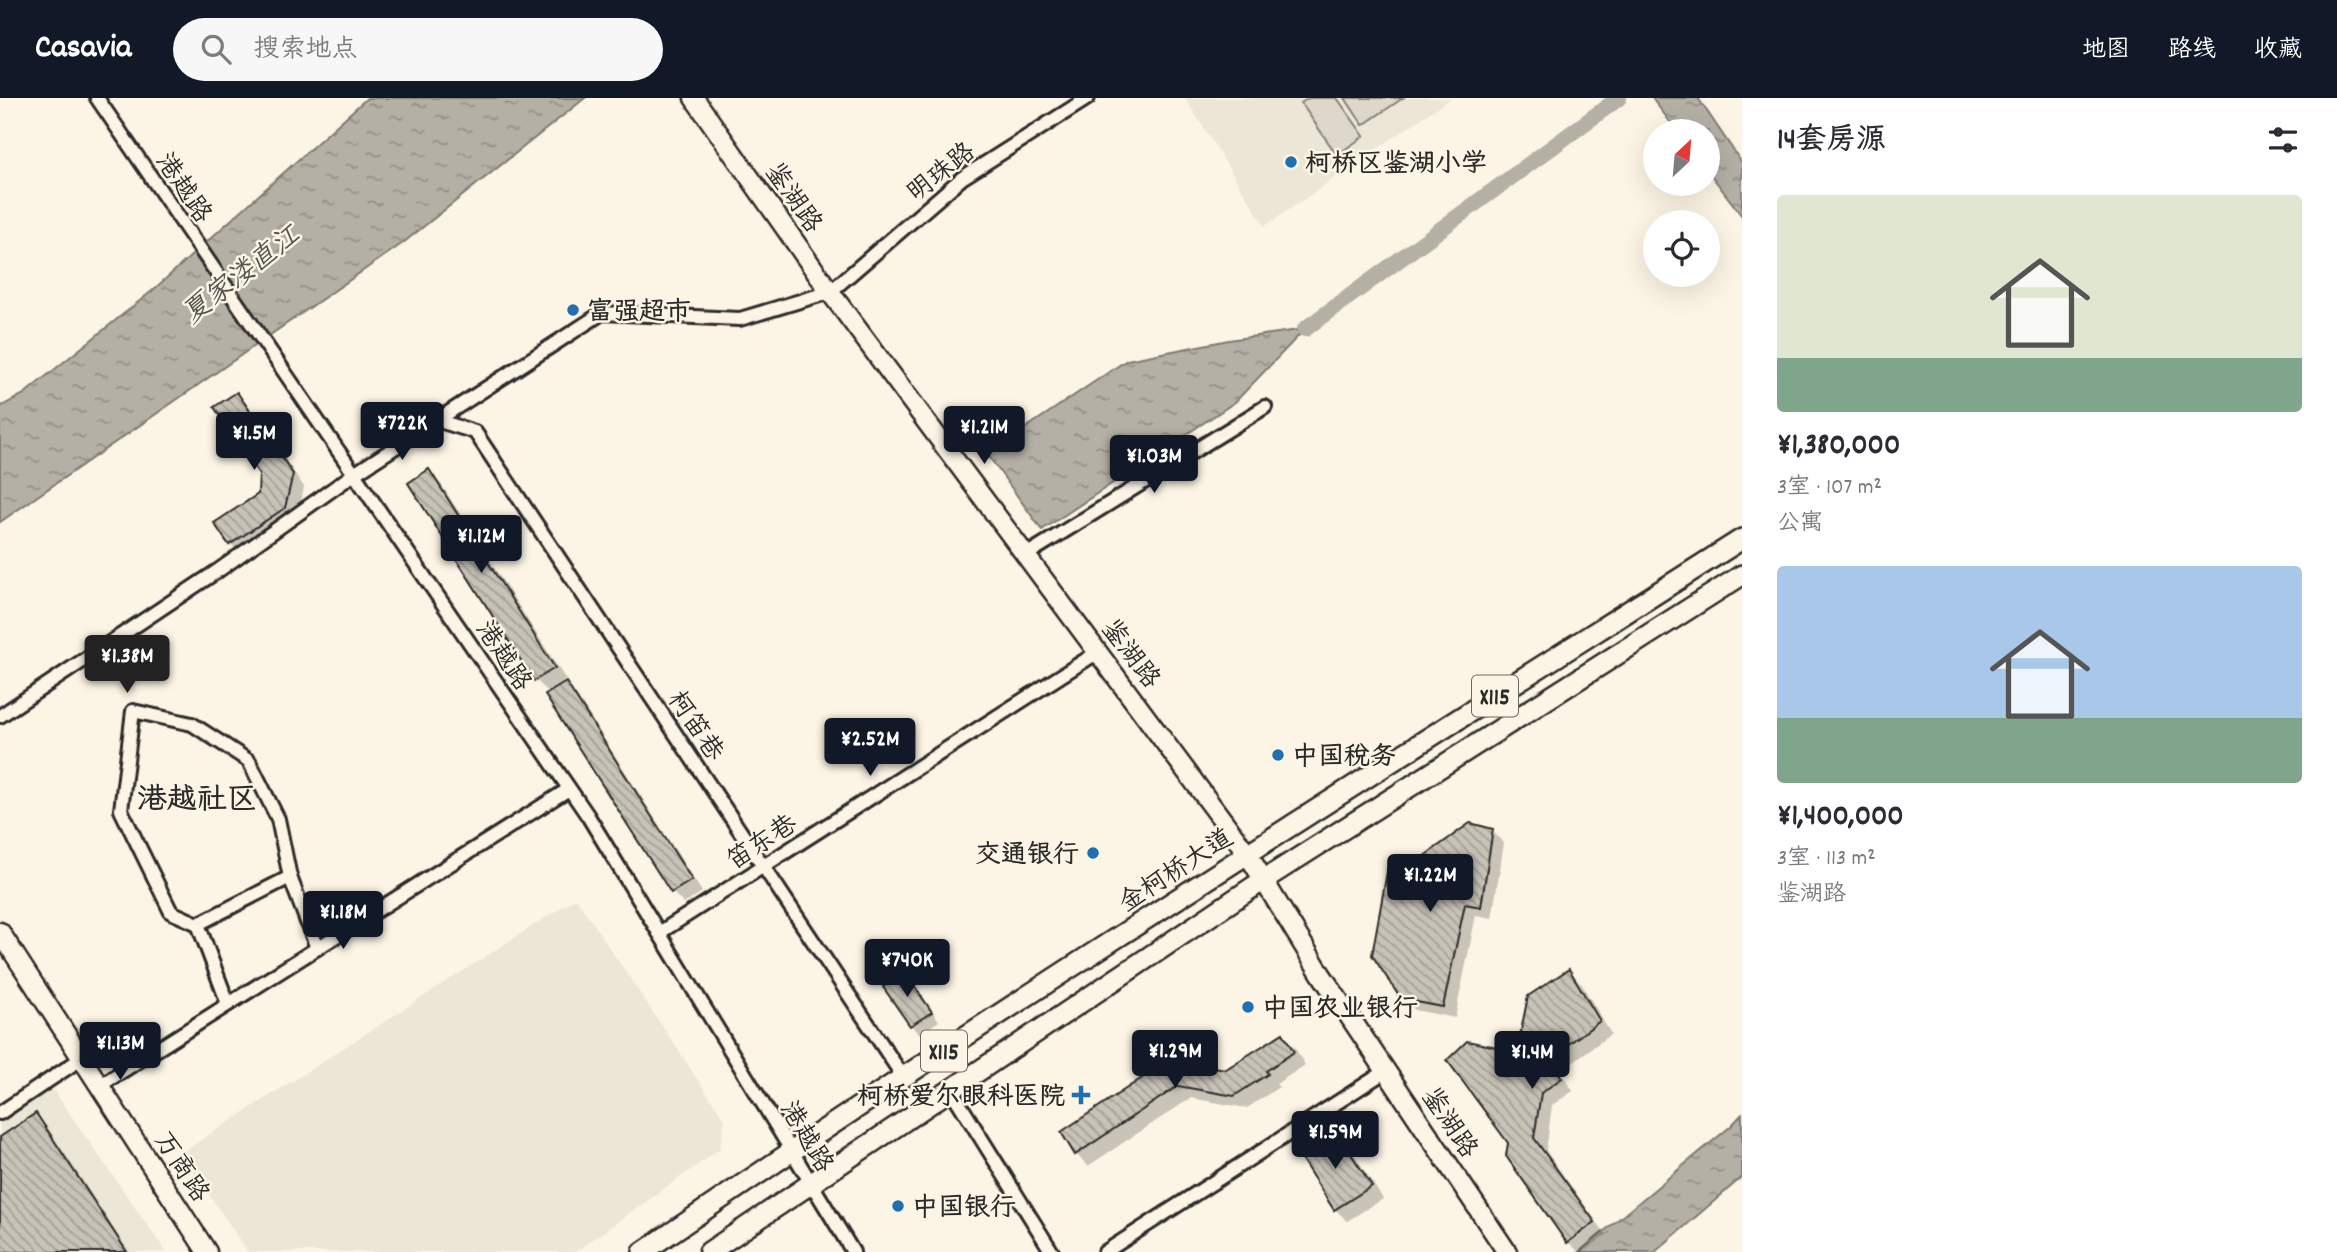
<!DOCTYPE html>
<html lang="zh">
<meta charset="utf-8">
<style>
:root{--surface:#fff;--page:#f7f7f7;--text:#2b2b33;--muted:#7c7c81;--accent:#111827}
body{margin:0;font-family:Dekko,"LXGW WenKai TC",sans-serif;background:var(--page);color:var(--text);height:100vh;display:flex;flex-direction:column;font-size:26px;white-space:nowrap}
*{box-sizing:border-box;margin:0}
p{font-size:23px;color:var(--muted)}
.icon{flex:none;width:38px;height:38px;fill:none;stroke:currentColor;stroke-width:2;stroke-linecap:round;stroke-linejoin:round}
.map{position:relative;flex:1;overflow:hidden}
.sheet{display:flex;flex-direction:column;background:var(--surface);width:595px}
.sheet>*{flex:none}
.needle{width:46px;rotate:26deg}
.tools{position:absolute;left:1643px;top:21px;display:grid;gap:14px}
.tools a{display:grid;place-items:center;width:77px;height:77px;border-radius:50%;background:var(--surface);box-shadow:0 7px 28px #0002;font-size:35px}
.price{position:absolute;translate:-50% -60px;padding:0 16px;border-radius:7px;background:var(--accent);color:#fff;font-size:23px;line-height:46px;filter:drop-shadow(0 2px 4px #0008)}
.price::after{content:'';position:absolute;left:50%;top:42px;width:21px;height:16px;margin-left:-10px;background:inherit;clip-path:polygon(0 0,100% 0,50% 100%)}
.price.active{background:#222;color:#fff}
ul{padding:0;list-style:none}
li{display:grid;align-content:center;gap:14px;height:371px;padding:0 35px}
li span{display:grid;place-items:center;height:217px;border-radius:7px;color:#555}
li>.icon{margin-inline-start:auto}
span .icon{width:126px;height:126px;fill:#fffc;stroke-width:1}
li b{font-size:30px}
h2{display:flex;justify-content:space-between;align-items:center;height:84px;padding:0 35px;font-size:30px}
header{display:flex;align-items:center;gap:42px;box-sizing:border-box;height:98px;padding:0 35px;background:var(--accent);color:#fff}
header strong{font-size:33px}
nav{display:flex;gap:38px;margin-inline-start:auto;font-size:24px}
.search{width:490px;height:63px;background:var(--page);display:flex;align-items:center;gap:18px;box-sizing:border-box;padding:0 24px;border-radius:38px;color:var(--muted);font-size:26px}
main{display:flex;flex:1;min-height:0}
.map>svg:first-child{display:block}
</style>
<header>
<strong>Casavia</strong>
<div class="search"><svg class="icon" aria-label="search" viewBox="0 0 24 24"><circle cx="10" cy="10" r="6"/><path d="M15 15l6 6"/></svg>搜索地点</div>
<nav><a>地图</a><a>路线</a><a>收藏</a></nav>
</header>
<main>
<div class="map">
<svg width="1742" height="1154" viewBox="0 0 1742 1154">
<defs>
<pattern id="water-ripples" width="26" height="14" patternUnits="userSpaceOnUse" patternTransform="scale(1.75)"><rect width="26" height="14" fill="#b4b0a5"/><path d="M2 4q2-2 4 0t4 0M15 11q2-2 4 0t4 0" fill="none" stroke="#938f87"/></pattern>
<pattern id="building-back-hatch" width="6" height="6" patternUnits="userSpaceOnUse" patternTransform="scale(1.75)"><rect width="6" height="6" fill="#c8c3b7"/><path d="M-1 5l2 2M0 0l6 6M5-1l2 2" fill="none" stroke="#a39f95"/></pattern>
</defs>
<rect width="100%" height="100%" fill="#fcf5e5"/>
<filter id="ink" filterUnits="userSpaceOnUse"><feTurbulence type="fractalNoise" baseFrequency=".0143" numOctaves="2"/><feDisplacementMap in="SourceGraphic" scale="14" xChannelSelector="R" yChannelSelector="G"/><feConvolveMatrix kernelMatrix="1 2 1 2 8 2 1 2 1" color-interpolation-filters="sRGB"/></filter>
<g filter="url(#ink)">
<!-- built -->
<g fill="#ece6d7">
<path d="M1185,0h266l-186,128z"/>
<path d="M576,800l149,222 -5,29 -145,103h-327l-67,-99z"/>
<path d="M49,986l117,168h-166v-136z"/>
</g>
<!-- garden -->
<g fill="#ded8ca" stroke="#84827a" stroke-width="2">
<path d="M1309,0h28l27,38 -27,19 -36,-52z"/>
<path d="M1345,0h58l-40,27z"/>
</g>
<!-- water -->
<g fill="url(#water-ripples)" stroke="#7d7b74" stroke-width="2">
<path d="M367,0h218l-182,145 -403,279v-115l24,-13 128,-103z"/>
<path d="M1652,0h46l44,65v53l-34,-45v-40h-31z"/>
<path d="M1305,231l-70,73 -193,128 -55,-76 140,-94 102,-20z"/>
<path d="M1742,1016v63l-87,75h-76l152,-126z"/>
</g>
<!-- shadow -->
<g fill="#0003">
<path d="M237,296l12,12 55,81 -7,34 -54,35 -12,-12 -14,-21 43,-28 1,-22z"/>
<path d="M429,374l12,12 125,196 -3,2 14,14 125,196 -18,12 -12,-12 -122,-198 -14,-14z"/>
<path d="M1492,733l12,12 -12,75 -16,-3 -21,103 -40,-8 -13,-12 7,-129z"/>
<path d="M1569,873l12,12 30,51 -51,37 13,20 -21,14 -6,46 60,84 -23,17h-4l-11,-10 -60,-87 10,-102z"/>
<path d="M905,876l9,9 25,38 -19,13 -9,-9z"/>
<path d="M1283,938l12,12 10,17 -29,19 3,3 -32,21 -56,-10 -103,68 -12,-12 93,-92 57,9z"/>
<path d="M36,1017l12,13 81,124h-129v-113z"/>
<path d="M1336,1035l12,12 35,54 -36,22 -12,-12z"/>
</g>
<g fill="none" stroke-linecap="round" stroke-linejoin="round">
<!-- canal -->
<path stroke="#b4b0a5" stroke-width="16" d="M1305,231l314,-231"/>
</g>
<!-- building -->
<g fill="url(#building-back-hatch)" stroke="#2b2b2b" stroke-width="2">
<path d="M237,294l56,82 -8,34 -56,37 -15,-22 44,-29 1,-20 -45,-67z"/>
<path d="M429,371l126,199 -21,13 -126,-198z"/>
<path d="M566,584l126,198 -21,13 -126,-198z"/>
<path d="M1470,725l23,6 -12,78 -16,-3 -22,103 -42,-8 -29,-44 16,-89 21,1z"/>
<path d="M1569,871l31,52 -51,37 13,20 -21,15 -7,45 61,84 -28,21 -61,-87 2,-13 -61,-83 20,-19 50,10 11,-55z"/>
<path d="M905,874l27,40 -22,14 -27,-39z"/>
<path d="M1283,935l11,19 -28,19 2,3 -34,22 -56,-10 -103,69 -14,-23 108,-72 57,9z"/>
<path d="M36,1015l91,139h-127v-115z"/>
<path d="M1336,1033l36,55 -38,24 -35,-55z"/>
</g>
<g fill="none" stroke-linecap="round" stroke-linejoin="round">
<defs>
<g id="street">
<path d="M97,0l491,718 265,436"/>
<path d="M436,322l39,12 429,646"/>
<path d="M1026,457l239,-148"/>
<path d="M0,618l219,-146 135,-96 248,-161 138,6 90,-27 132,-114 126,-80"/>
<path d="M198,826l92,-47"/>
<path d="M659,835l439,-281"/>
<path d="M228,906l-30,-80 -27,-12 -50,-102 12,-99 59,13 57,37 29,58 12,58 27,71"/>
<path d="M99,988l470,-297"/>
<path d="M951,992l101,162"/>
<path d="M0,1015l82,-55"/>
<path d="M1105,1154l281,-181"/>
</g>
<g id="secondary">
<path d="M694,0l136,194 417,561 74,121 186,278"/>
<path d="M0,834l207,320"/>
</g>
<g id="primary">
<path d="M643,1154c361,-247 731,-479 1099,-713"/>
<path d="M709,1154l556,-373 477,-304"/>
</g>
</defs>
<!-- street casing -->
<use href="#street" stroke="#2b2b2b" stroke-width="18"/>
<!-- secondary casing -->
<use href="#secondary" stroke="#2b2b2b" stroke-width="23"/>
<!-- primary casing -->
<use href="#primary" stroke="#2b2b2b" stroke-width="24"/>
<!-- street -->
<use href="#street" stroke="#fcf5e5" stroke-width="12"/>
<!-- secondary -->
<use href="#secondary" stroke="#fcf5e5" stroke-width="18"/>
<!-- primary -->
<use href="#primary" stroke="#fcf5e5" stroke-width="19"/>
</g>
</g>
<!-- markers -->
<g fill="#1f6fb2" stroke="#fcf5e5" stroke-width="2.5">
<circle cx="1291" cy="64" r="7"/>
<circle cx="573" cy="212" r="7"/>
<circle cx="1278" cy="657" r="7"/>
<circle cx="1093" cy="755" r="7"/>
<circle cx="1248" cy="909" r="7"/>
<path d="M1077.5 986.5h7v7h7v7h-7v7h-7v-7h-7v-7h7z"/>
<circle cx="898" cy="1108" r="7"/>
</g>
<g text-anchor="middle" stroke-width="5" stroke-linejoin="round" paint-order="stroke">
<!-- shield labels -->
<g fill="#fcf5e5" stroke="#6a6863" stroke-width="2">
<rect x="1472" y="577.5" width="46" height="41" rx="5"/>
<rect x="921" y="932.5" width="46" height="41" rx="5"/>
</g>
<g font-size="24" font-weight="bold" fill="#2b2b2b">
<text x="1495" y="606">X115</text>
<text x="944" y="961">X115</text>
</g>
<!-- poi labels -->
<g font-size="26" font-weight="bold" fill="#2b2b2b" stroke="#fcf5e5" text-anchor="start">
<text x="1305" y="73">柯桥区鉴湖小学</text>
<text x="587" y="221">富强超市</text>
<text x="1292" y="666">中国税务</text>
<text x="1079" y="764" text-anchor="end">交通银行</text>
<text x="1262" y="918">中国农业银行</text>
<text x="1065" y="1006" text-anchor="end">柯桥爱尔眼科医院</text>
<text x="912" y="1117">中国银行</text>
</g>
<!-- street labels -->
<g font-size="26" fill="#2b2b2b" stroke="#fcf5e5">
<text transform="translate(940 73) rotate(-38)" y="9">明珠路</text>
<text transform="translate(185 89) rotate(56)" y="9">港越路</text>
<text transform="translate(795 99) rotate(55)" y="9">鉴湖路</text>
<text transform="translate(1132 555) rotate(53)" y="9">鉴湖路</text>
<text transform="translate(505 557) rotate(56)" y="9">港越路</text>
<text transform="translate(697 627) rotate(56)" y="9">柯笛巷</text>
<text transform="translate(761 743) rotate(-33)" y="9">笛东巷</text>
<text transform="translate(1175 771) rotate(-33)" y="9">金柯桥大道</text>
<text transform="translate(1451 1024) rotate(56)" y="9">鉴湖路</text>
<text transform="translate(808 1038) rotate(59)" y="9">港越路</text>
<text transform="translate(183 1068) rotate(57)" y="9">万商路</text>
</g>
<!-- water labels -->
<g font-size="28" font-style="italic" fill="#545350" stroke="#fcf5e5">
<text transform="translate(240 175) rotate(-38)" y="10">夏家溇直江</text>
</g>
<!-- quarter labels -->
<g font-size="30" font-weight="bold" fill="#2b2b2b" stroke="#fcf5e5">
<text x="197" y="710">港越社区</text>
</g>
</g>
</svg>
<div class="tools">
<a><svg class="needle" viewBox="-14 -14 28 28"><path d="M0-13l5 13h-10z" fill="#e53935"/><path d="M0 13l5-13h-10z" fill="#7c7c81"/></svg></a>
<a><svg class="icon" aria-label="locate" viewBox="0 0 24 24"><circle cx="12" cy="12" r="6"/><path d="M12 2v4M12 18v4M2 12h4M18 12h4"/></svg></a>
</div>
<b class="price" style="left:402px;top:364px">¥722K</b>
<b class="price" style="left:984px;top:368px">¥1.21M</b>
<b class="price" style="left:254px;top:374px">¥1.5M</b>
<b class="price" style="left:1154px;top:397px">¥1.03M</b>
<b class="price" style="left:481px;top:477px">¥1.12M</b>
<b class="price active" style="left:127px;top:597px">¥1.38M</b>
<b class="price" style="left:870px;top:680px">¥2.52M</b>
<b class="price" style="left:1430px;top:816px">¥1.22M</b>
<b class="price" style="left:343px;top:853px">¥1.18M</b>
<b class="price" style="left:907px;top:901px">¥740K</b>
<b class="price" style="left:120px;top:984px">¥1.13M</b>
<b class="price" style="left:1175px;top:992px">¥1.29M</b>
<b class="price" style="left:1532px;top:993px">¥1.4M</b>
<b class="price" style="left:1335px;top:1073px">¥1.59M</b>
</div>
<section class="sheet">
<h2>14套房源<svg class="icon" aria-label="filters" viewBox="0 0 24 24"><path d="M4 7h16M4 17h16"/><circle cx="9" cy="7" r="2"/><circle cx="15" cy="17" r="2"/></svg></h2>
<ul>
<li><span style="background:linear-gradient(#dfe7d0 75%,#7fa58c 0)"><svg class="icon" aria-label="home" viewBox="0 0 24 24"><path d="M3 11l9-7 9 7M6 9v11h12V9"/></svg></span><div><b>¥1,380,000</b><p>3室 · 107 m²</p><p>公寓</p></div></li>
<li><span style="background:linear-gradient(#a9c7e8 70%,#7fa58c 0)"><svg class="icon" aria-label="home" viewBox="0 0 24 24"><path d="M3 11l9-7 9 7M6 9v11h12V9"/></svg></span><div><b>¥1,400,000</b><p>3室 · 113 m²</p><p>鉴湖路</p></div></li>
</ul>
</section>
</main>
